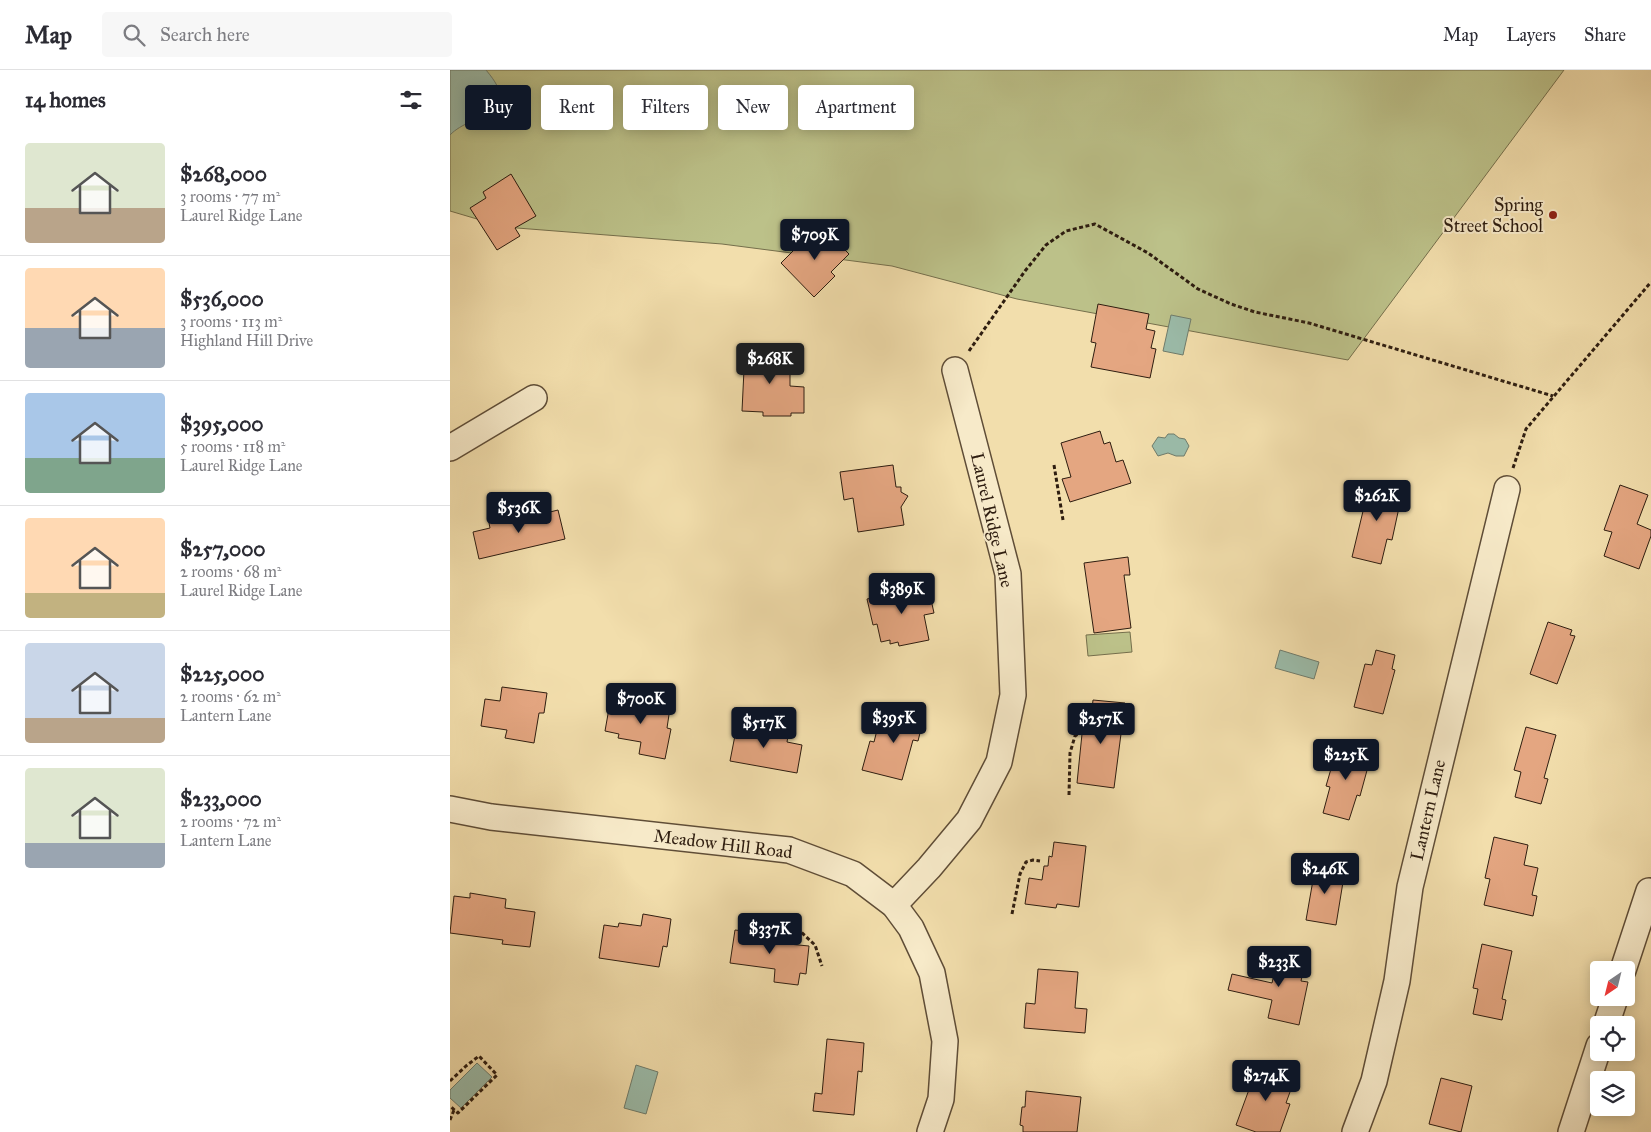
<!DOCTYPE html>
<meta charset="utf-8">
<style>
:root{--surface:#fff;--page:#f7f7f7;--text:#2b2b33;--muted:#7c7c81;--line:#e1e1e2;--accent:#111827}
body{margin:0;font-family:"IM FELL Great Primer",serif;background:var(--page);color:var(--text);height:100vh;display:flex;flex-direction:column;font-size:19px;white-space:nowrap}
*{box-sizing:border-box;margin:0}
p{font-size:16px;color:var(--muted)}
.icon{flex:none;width:28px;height:28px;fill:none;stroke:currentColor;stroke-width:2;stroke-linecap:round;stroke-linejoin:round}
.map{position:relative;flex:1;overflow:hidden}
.details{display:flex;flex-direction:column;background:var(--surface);width:450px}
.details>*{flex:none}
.guide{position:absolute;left:15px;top:15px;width:475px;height:45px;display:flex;gap:10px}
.needle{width:32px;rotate:215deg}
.fabs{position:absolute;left:1140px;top:891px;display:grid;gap:10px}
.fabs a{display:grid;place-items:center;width:45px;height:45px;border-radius:5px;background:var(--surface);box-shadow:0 2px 12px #0003;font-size:25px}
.price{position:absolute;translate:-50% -42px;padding:0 11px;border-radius:5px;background:var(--accent);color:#fff;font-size:16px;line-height:32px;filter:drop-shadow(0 1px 2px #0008)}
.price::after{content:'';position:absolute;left:50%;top:30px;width:15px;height:11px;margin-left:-8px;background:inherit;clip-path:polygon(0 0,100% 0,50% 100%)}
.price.on{background:#222;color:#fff}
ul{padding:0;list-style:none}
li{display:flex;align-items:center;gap:15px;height:125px;padding:0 25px}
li+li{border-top:1px solid var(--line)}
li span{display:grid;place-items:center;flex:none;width:140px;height:100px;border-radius:5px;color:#555}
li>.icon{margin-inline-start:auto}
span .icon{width:60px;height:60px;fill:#fffc;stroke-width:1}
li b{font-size:21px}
h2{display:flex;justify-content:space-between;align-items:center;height:60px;padding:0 25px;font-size:21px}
.tag{padding:0 18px;border-radius:5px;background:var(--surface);box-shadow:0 2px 12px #0003;font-size:18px;line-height:45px}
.tag.on{background:var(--accent);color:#fff}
header{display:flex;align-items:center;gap:30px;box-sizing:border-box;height:70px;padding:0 25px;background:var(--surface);border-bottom:1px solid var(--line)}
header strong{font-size:24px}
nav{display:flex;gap:28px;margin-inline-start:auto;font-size:18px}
.search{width:350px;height:45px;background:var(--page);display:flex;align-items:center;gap:12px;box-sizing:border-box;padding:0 18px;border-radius:5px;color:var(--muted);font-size:19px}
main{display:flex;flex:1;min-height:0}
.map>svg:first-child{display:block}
</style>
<header>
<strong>Map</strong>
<div class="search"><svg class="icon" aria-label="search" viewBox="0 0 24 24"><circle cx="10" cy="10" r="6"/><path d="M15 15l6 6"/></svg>Search here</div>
<nav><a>Map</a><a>Layers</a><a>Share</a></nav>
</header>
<main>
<section class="details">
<h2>14 homes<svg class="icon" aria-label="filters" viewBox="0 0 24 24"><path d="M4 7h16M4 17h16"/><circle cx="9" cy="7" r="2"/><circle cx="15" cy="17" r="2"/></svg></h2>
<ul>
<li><span style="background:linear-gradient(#dfe7d0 65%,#b9a48a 0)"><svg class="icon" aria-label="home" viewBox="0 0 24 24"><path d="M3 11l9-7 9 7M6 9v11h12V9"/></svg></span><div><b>$268,000</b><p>3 rooms · 77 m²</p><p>Laurel Ridge Lane</p></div></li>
<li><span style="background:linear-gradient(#ffd9b3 60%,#9aa5b1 0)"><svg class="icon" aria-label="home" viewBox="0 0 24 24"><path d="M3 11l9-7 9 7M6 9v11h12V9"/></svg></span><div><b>$536,000</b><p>3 rooms · 113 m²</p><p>Highland Hill Drive</p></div></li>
<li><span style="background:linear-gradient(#a9c7e8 65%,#7fa58c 0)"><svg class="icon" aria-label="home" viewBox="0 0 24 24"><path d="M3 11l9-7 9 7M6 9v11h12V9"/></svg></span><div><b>$395,000</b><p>5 rooms · 118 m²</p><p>Laurel Ridge Lane</p></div></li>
<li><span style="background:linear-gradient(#ffd9b3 75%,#c2b280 0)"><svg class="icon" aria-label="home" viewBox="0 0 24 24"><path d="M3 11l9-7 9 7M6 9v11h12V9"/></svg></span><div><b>$257,000</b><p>2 rooms · 68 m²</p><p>Laurel Ridge Lane</p></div></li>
<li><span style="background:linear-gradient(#c9d6e8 75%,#b9a48a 0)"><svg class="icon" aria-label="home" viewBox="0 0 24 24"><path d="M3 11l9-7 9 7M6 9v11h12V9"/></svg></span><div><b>$225,000</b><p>2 rooms · 62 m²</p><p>Lantern Lane</p></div></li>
<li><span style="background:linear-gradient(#dfe7d0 75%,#9aa5b1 0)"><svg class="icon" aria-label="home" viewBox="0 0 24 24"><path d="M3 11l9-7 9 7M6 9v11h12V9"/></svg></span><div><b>$233,000</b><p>2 rooms · 72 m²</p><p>Lantern Lane</p></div></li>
</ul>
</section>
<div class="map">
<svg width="1201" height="1062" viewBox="0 0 1201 1062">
<rect width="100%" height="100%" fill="#f2deac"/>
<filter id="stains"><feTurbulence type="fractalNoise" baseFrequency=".004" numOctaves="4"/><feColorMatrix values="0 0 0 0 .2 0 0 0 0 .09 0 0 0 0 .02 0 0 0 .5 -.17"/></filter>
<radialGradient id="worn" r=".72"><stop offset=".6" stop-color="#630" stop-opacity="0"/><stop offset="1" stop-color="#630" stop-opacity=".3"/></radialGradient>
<!-- green -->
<g fill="#bcc189" stroke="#756f4c">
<path d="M0,0h1114l-216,290 -331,-61 -125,-33 -170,-22 -218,-17 -54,-16z"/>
<path d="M680,562l2,20 -44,4 -2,-21z"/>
</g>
<!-- water -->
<g fill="#9bbcaa" stroke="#6f7c6c">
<path d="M0,0h36c40,47 -14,42 -36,65z"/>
<path d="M721,245l20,4 -8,36 -20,-4z"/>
<path d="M718,364h6l5,4 6,1 4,7 -5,10h-8l-8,-3 -10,3 -6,-10 6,-9 7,1z"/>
<path d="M830,580l39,12 -5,17 -39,-11z"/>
<path d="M27,993l15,14 -31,31 -11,-10v-8z"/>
<path d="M186,995l22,7 -12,42 -22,-6z"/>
</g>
<!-- building -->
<g fill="#e4a681" stroke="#2e1d10">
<path d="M61,104l25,42 -21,12 5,8 -23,14 -27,-42 16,-10 -3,-6z"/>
<path d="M357,161l12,12 9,-10 21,21 -18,18 4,4 -21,21 -33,-34 14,-14 -3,-4z"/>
<path d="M648,234l51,10 -3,15 9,2 -4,17 5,1 -6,29 -59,-11 5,-24 -5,-1z"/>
<path d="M295,279h34v17h11v20l14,1v26h-13v3h-28v-4l-21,-1z"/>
<path d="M650,361l4,13 6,-2 6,20 7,-2 8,23 -61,19 -8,-23 9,-2 -10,-34z"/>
<path d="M443,395l3,22h5v5l7,4 -7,11 3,18 -46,7 -5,-34 -9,2 -4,-28z"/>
<path d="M920,412l33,7 -11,51 -5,-1 -6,25 -29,-7z"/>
<path d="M1170,415l28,10 -11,29 14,6v6l-12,33 -35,-13 8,-24 -8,-2z"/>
<path d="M108,440l7,29 -86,20 -6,-27 17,-4 -1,-5 45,-11v4z"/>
<path d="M678,487l2,18h-6l7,53 -37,5 -10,-70z"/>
<path d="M478,516l6,27 -10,2 5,25 -30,6 -1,-4 -8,2v-4l-9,2 -4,-18 -4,1 -6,-26 13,-3 5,-8 9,5z"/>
<path d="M1098,552l24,8 -2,5 5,1 -18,48 -27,-10z"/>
<path d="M926,580l19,5 -3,14 3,1 -12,44 -29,-7 11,-43 7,1z"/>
<path d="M52,617l45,6 -3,20h-5l-5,30 -29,-5 2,-8 -26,-4 4,-27 15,2z"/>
<path d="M161,627l59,11 -3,20 4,1 -6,30 -26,-5 2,-12 -23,-4 1,-4 -14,-3z"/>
<path d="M643,630l32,3 -11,85 -37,-5 5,-49h3l2,-15h4z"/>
<path d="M447,636l28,7 -7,28 -5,-1 -11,40 -40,-10 8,-29 4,1 5,-20 14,3z"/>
<path d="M288,650l18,3 -1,7 33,6 -1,6 15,3 -5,28 -67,-12z"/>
<path d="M1076,657l30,8 -12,43 4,1 -7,25 -26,-7 6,-25 -7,-2z"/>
<path d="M891,673l31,9 -12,44 -3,-1 -8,25 -26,-7 7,-26 -4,-1 7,-24 3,1z"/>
<path d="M1044,767l34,8 -4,20 14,3 -6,27 5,1 -4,20 -49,-11 6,-26 -5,-1z"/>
<path d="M604,772l32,4 -7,61 -22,-3 -1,4 -31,-4 4,-26 13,2 2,-14h4l1,-10 3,1z"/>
<path d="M866,793l25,4 -2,14 4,1 -7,43 -30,-5z"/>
<path d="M20,823l36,6 -1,9 30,4 -5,35 -28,-3 1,-4 -53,-7 4,-37 16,2z"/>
<path d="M193,844l28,5 -4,28 -4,-1 -4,21 -60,-9 5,-33 14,2 1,-4 22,3z"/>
<path d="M285,860l44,5 -1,8 31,3 -3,28 -6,-1 -2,12 -24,-3 1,-13 -45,-6z"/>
<path d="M1032,874l30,7 -10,48 4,1 -4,20 -29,-6 5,-25 -5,-1z"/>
<path d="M830,879l27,6 -6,26 7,1 -9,43 -31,-7 4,-18 -44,-10 4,-16 40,9z"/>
<path d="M588,899l40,3 -3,36 12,1 -2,24 -61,-5 2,-25 9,1z"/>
<path d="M377,969l37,4 -2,29 -4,-1 -4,44 -41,-4 2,-18 7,1z"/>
<path d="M808,995l37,13 -9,25 4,1 -10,28h-24l-20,-7z"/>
<path d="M991,1008l31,8 -11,46 -32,-8z"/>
<path d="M576,1021l55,6 -4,35h-54v-6l-3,-1 2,-18h3z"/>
</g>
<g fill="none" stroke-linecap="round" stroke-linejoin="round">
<defs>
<g id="street">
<path d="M0,378l84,-50"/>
<path d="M0,739l41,8 298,33 64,24 41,31 17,23 21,45 13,68 -4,58 -11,33"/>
<path d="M444,835l35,-37 40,-48 30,-58 14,-67 -5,-121 -53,-204"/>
<path d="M1173,900l26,-79"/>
<path d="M1156,955l9,-27"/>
<path d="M905,1062l19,-51 23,-100 13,-94 97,-398"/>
<path d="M1121,1062l28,-86"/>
</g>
</defs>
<!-- street casing -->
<use href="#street" stroke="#5f4d37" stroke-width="28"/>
<!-- path -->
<g stroke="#2e1d10" stroke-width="3" stroke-dasharray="4 2.5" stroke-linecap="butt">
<path d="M519,281l56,-80 21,-26 20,-14 29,-7 53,29 50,36 33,15 24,8 54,11 244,73"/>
<path d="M604,395l9,55"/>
<path d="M1063,398l13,-39 125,-147"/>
<path d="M619,725l1,-42 5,-17 3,-2"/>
<path d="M562,844l8,-40 6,-12 7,-2 7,1"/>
<path d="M316,850l19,11 16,1 14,13 7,21"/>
<path d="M0,1011l16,-15 13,-10 18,19 -39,38 -8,-7"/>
<path d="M0,1050l4,-10"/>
</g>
<!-- street -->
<use href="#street" stroke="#f7eac9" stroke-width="25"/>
</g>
<!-- markers -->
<circle fill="#8f2418" stroke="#f7eac9" stroke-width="2" cx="1103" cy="145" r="5"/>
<g text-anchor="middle" stroke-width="4" stroke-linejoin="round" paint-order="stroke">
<!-- poi labels -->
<g font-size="18" fill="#2e1d10" stroke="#f7eac9" text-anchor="end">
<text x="1093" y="141">Spring<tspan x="1093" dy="21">Street School</tspan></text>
</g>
<!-- street labels -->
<g font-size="18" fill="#2e1d10" stroke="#f7eac9">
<text transform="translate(542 450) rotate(77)" y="6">Laurel Ridge Lane</text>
<text transform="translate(978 740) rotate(-77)" y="6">Lantern Lane</text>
<text transform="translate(273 774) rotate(7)" y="6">Meadow Hill Road</text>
</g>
</g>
<rect width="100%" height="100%" filter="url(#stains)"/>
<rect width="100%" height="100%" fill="url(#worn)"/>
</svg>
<div class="fabs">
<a><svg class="needle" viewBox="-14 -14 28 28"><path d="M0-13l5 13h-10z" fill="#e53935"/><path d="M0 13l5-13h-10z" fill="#7c7c81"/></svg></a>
<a><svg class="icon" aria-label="locate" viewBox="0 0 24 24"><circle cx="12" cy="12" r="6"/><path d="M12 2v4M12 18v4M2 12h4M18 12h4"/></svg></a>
<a><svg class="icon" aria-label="layers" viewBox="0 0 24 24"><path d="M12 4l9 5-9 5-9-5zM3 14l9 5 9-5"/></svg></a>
</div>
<b class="price" style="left:365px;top:191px">$709K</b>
<b class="price on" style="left:320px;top:315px">$268K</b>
<b class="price" style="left:927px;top:452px">$262K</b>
<b class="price" style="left:69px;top:464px">$536K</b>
<b class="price" style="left:452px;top:545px">$389K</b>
<b class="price" style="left:191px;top:655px">$700K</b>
<b class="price" style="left:444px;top:674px">$395K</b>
<b class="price" style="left:651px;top:675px">$257K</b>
<b class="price" style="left:314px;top:679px">$517K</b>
<b class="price" style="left:896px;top:711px">$225K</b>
<b class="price" style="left:875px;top:825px">$246K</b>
<b class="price" style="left:320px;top:885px">$337K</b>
<b class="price" style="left:829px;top:918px">$233K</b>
<b class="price" style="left:816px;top:1032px">$274K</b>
<div class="guide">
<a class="tag on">Buy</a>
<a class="tag">Rent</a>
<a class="tag">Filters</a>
<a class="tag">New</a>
<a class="tag">Apartment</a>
</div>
</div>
</main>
